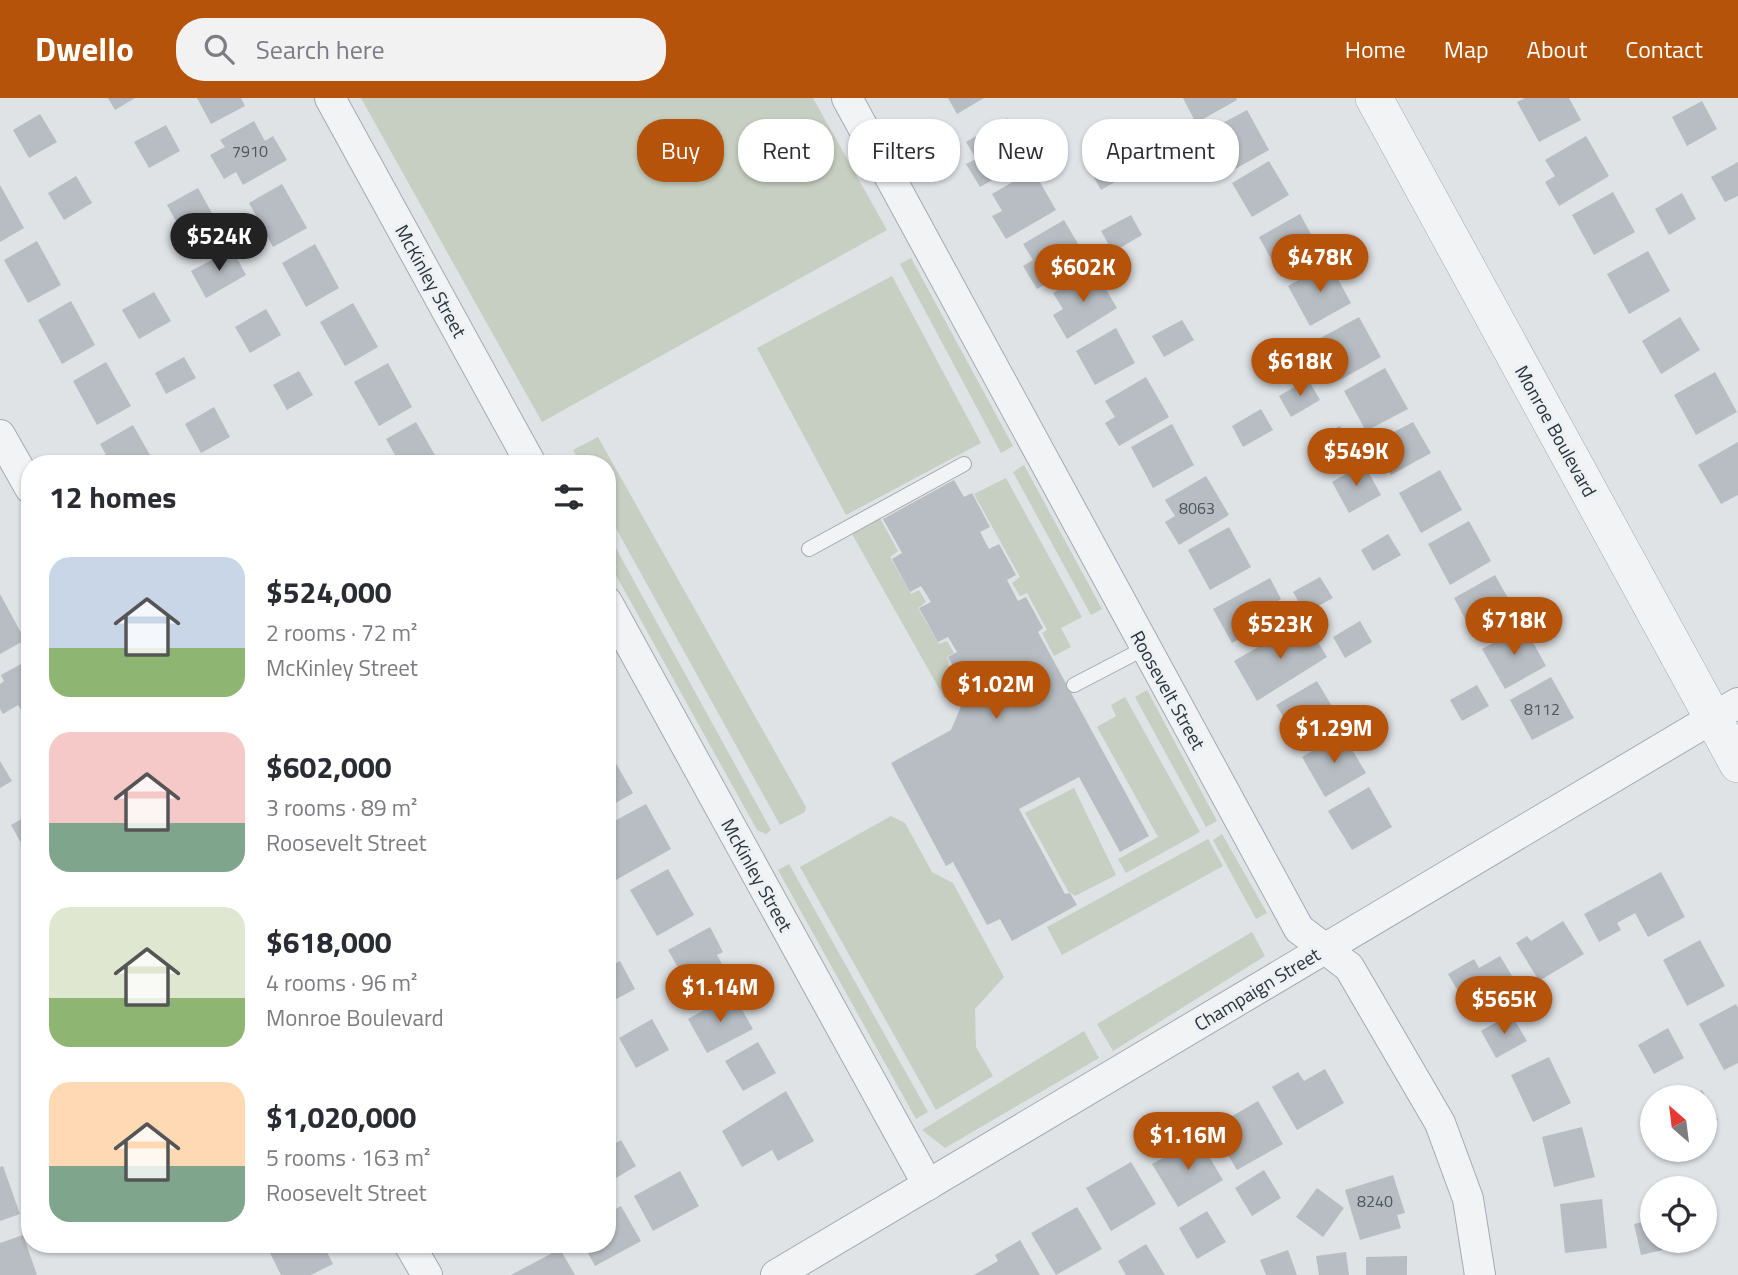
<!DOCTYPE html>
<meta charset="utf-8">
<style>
:root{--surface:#fff;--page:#f2f2f3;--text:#2b2b33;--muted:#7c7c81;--accent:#b45309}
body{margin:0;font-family:"Titillium Web",sans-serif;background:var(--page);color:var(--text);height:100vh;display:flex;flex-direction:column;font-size:26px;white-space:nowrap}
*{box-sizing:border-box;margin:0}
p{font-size:23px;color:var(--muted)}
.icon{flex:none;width:38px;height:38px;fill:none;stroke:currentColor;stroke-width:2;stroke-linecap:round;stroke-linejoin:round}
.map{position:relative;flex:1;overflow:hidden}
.panel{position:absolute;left:21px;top:357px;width:595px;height:798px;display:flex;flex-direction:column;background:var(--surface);border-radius:28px;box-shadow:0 2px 5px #0004}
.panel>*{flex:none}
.top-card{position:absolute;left:637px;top:21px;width:665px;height:63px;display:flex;gap:14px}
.needle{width:46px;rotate:332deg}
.tools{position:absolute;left:1640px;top:987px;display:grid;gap:14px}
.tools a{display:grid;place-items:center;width:77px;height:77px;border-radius:50%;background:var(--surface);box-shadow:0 2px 5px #0004;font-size:35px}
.price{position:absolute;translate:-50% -60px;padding:0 16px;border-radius:24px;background:var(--accent);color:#fff;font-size:23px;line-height:46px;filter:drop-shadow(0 2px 4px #0008)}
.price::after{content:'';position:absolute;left:50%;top:42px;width:21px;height:16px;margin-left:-10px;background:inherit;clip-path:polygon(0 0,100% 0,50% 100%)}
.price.on{background:#222;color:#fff}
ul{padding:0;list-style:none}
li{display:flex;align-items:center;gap:21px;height:175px;padding:0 28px}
li span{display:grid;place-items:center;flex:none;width:196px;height:140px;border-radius:21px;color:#555}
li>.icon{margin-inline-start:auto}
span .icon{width:84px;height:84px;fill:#fffc;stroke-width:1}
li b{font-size:30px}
h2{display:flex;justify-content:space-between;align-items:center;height:84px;padding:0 28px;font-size:30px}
.pill{padding:0 24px;border-radius:28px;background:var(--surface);box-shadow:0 2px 5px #0004;font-size:24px;line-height:63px}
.pill.on{background:var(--accent);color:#fff}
header{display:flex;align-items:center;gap:42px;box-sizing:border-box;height:98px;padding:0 35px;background:var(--accent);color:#fff}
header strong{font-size:33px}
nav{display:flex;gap:38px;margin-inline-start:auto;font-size:24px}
.search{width:490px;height:63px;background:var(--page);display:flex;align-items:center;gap:18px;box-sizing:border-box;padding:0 24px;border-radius:28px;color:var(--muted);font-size:26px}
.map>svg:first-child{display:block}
</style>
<header>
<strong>Dwello</strong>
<div class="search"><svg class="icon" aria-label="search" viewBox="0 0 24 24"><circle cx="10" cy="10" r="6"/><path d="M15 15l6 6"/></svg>Search here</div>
<nav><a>Home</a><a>Map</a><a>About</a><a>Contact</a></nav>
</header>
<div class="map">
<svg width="1738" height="1177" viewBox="0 0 1738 1177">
<rect width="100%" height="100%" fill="#dfe3e6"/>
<!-- green -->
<g fill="#c6cfc1">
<path d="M361,0h452l74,132 -345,192z"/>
<path d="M911,160l102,188 -12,7 -101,-189z"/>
<path d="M892,178l89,167 -135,72 -89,-167z"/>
<path d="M598,339l208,370 -1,5 -25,13 -173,-313v-48h-26l-8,-14z"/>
<path d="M1024,367l78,144 -11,6 -78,-143z"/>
<path d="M1006,380l76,139 -21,11 10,19 -17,9 -12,-23 5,-3 -20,-37 -7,3 -8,-13 8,-6 -46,-83z"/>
<path d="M880,420l18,33 -8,6 21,37 8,-4 7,12 -8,6 21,36 8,-3 7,12 -7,4 2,4 -1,3 18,30 -9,5 -11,-4 -1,4 -93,-165z"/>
<path d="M607,434l164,298 -5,4 -9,-4 -150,-271z"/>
<path d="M1147,592l70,131 -11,6 -71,-130z"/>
<path d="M1125,599l75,135 -74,41 -8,-14 40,-22 -61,-110 19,-11 -5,-11z"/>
<path d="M1074,690l42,87 -41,21 -7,-5 -43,-78z"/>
<path d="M891,718l14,7 27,49 21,11 51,94 -29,32 1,38 17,29 -57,34 -136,-243z"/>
<path d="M1222,736l45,79 -11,6 -43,-79z"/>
<path d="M1208,741l15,27 -161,89 -15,-28z"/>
<path d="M789,766l139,248 -12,7 -138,-249z"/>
<path d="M1252,834l13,24 -152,95 -16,-27z"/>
<path d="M1084,933l15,27 -154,90 -23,-18z"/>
</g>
<!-- building -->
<g fill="#b7bdc2">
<path d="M108,0h27l-20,12z"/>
<path d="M197,0h44l4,8 -34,18z"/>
<path d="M948,0h36l-27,16z"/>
<path d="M1183,0h53l1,2 -41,23z"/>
<path d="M1525,0h44l12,22 -42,22 -22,-40z"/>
<path d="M1702,3l15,28 -30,17 -15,-29z"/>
<path d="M1247,12l22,40 -41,23 -22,-41z"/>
<path d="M40,16l17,28 -28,16 -16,-28z"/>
<path d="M1007,20l24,40 -51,29 -14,-23 10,-5 -10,-17z"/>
<path d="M254,23l11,20 8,-5 14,24 -44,25 -7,-13 -12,7 -14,-24 15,-8 -5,-7z"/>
<path d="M166,27l14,26 -31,17 -15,-26z"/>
<path d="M1586,38l23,40 -50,30 -14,-24 10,-6 -10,-16z"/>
<path d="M1119,54l11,21 -29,17 -12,-21z"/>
<path d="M1269,63l20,34 -37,22 -20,-34z"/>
<path d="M1738,64v34l-13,6 -14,-25z"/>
<path d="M1033,72l23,40 -50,29 -14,-23 10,-5 -10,-17z"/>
<path d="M76,78l16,27 -28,17 -16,-27z"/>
<path d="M282,86l25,44 -34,19 -24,-44z"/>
<path d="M0,87l24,43 -24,14z"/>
<path d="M198,90l15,27 -31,17 -15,-27z"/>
<path d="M1613,94l22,40 -41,23 -22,-40z"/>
<path d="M1682,95l14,26 -27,16 -14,-26z"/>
<path d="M1300,116l22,40 -41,23 -22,-40z"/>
<path d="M1131,117l11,20 -29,17 -12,-21z"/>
<path d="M1064,122l23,39 -50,30 -14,-23 10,-6 -10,-16z"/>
<path d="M37,143l24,44 -33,18 -24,-43z"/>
<path d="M315,146l24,44 -33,19 -24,-44z"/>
<path d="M232,151l14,26 -40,23 -15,-27z"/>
<path d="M1648,153l22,40 -41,23 -22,-40z"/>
<path d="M1329,165l22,40 -41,23 -22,-40z"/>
<path d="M1094,171l23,39 -50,31 -14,-24 10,-6 -10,-16z"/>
<path d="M154,194l17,29 -32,18 -17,-29z"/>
<path d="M71,203l24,44 -33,19 -24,-44z"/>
<path d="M353,205l25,44 -33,19 -25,-44z"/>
<path d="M266,211l15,26 -31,18 -15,-26z"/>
<path d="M1359,219l22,40 -41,23 -23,-40z"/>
<path d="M1680,219l20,33 -39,24 -19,-33z"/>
<path d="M1182,222l12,20 -30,17 -12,-21z"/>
<path d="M1116,230l19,35 -40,22 -19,-34z"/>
<path d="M184,259l12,21 -30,16 -11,-21z"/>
<path d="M106,264l25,44 -34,19 -24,-44z"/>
<path d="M388,265l24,44 -33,19 -25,-44z"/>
<path d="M1385,270l23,41 -42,22 -22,-40z"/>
<path d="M299,273l14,24 -26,15 -14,-25z"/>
<path d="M1715,274l22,40 -41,23 -22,-40z"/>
<path d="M1146,279l23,40 -50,29 -14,-23 10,-6 -10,-16z"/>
<path d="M1308,281l12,21 -29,17 -12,-21z"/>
<path d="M214,309l16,30 -29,16 -16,-29z"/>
<path d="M1261,311l12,21 -30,17 -11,-21z"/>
<path d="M416,324l24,42h-40l-14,-25z"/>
<path d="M1413,324l18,31 -40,22 -18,-32z"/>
<path d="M1172,326l22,41 -41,23 -22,-41z"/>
<path d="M133,327l22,39h-44l-11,-20z"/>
<path d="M1340,328l12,20 -30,17 -12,-21z"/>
<path d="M1738,344v53l-17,9 -23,-39z"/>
<path d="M1364,366l17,31 -32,18 -17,-31z"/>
<path d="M1440,372l22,40 -41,23 -22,-40z"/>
<path d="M1206,378l23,39 -50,30 -14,-23 10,-6 -10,-16z"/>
<path d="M954,382l10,17 8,-4 18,34 -10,5 9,17 10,-5 17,31 -9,5 11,21 8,-4 17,31 -5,4 111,204 -29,16 -41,-75 -60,32 46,85 5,-1 7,12 -65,36 -12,-22 -13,6 -34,-63 -7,4 -55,-103 60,-33 16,-38 -19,-35 9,-5 -9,-15 -10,5 -19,-34 12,-6 -10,-16 -11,6 -18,-33 10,-6 -19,-34z"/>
<path d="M1469,423l22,40 -41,24 -22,-41z"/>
<path d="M1229,429l22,40 -41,23 -22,-40z"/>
<path d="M1388,436l13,21 -28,16 -12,-21z"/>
<path d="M1495,477l23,41 -42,23 -22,-41z"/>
<path d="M1320,479l13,21 -28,15 -12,-21z"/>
<path d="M1270,480l11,21 -16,10 7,12 -40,22 -19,-34z"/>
<path d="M0,496l25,46 -25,14z"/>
<path d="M1360,523l12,21 -27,16 -12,-21z"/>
<path d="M1306,524l21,35 -70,44 -23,-40 51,-30 2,3z"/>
<path d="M1524,528l22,40 -41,23 -23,-40z"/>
<path d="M30,561v57l-4,2 -8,-13 -15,9 -3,-5v-25l4,-3 -3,-6z"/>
<path d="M1551,579l23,41 -42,22 -22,-40z"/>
<path d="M1317,583l23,39 -40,24 -24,-39z"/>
<path d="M1477,587l12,21 -27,15 -12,-21z"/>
<path d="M1342,635l24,40 -41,24 -23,-40z"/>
<path d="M607,650l26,45 -26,15z"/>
<path d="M0,663l12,20 -12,7z"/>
<path d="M1369,689l23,40 -40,23 -24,-39z"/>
<path d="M646,706l25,45 -64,36v-60z"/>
<path d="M30,716v33l-5,3 -14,-25z"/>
<path d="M668,771l26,46 -37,21 -27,-46z"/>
<path d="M1661,774l24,45 -37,20 -13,-24 -18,10 4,7 -22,12 -15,-28z"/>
<path d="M1563,823l21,33 -45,27 -23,-38 11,-7 4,5z"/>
<path d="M710,829l13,25 -6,3 11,20 -35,19 -25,-44z"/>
<path d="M1700,842l25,46 -38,20 -24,-46z"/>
<path d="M1500,858l20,33 -47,28 -25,-43 26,-15 5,9z"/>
<path d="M620,863l15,28 -28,15v-36z"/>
<path d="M733,896l20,35 -46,24 -19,-34z"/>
<path d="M1736,906l2,4v55l-14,7 -25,-46z"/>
<path d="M1511,916l16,27 -31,17 -15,-27z"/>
<path d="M652,921l17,31 -33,18 -17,-30z"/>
<path d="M1668,930l16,30 -30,16 -16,-29z"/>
<path d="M758,944l18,31 -33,18 -18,-30z"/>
<path d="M1549,959l22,46 -38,19 -22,-47z"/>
<path d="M1325,971l19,34 -47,27 -25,-43 26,-15 6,9z"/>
<path d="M1702,992l16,30 -14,7v-30h-15z"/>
<path d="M786,993l28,50 -36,20 -6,-11 -30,17 -20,-36z"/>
<path d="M1258,1003l25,43 -46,26 -25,-42z"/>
<path d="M1582,1029l13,50 -41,10 -12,-50z"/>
<path d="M1198,1040l25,42 -45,27 -26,-43z"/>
<path d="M621,1042l15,26 -25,15 -4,-6v-27z"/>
<path d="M1131,1064l25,42 -45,27 -25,-43z"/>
<path d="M3,1068l17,48 -20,7v-54z"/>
<path d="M1264,1072l17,28 -29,18 -17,-28z"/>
<path d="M680,1073l19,35 -46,25 -19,-35z"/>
<path d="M1393,1077l12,38 -8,2 4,13 -41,12 -15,-50z"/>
<path d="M1317,1090l27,20 -21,29 -27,-20z"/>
<path d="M1602,1101l5,49 -42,5 -5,-49z"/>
<path d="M621,1108l20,35 -46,25 -12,-22h24v-30z"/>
<path d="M1077,1109l25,42 -46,26 -25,-42z"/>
<path d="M1207,1113l19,31 -29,17 -18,-31z"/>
<path d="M1652,1122v21h22l2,6 -35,8 -7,-31z"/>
<path d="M23,1137l14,40h-37v-32z"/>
<path d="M1020,1142l20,35h-66l24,-14 -3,-6z"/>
<path d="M282,1146h41l10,20 -22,11h-30l-12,-24z"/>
<path d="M1146,1146l19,31h-39l-8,-14z"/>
<path d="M560,1151l15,26h-64z"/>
<path d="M1288,1152l9,25h-31l-6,-15z"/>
<path d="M1346,1154l3,23h-30l-3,-19z"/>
<path d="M1407,1158v19h-41v-18z"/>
</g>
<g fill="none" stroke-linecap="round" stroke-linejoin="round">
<defs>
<g id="service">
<path d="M809,451l155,-85"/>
<path d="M1074,587l71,-37"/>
</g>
<g id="minor">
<path d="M330,0l201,366"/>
<path d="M847,0l452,831 50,38 91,156 28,76 12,76"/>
<path d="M0,337l30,53"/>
<path d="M607,504l321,583"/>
<path d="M409,1146l18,31"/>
<path d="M776,1177l962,-572"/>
</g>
<path id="tertiary" d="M1374,0l364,666"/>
</defs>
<!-- service casing -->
<use href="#service" stroke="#a5aaaf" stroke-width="16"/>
<!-- minor casing -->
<use href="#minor" stroke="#a5aaaf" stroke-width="32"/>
<!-- tertiary casing -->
<use href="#tertiary" stroke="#a5aaaf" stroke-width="38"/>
<!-- service -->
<use href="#service" stroke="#f1f3f5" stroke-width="14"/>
<!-- minor -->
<use href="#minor" stroke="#f1f3f5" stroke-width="30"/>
<!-- tertiary -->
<use href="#tertiary" stroke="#f1f3f5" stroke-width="37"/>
</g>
<g text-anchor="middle" stroke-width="6" stroke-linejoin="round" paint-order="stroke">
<!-- number labels -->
<g font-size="16" fill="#4d555d">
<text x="250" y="59">7910</text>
<text x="1197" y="416">8063</text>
<text x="1542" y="617">8112</text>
<text x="1375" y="1109">8240</text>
</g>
<!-- street labels -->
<g font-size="19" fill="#2a323b" stroke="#eef1f4">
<text transform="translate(431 183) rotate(61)" y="7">McKinley Street</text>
<text transform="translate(1556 333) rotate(61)" y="7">Monroe Boulevard</text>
<text transform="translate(1168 592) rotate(61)" y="7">Roosevelt Street</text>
<text transform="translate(757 777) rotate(61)" y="7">McKinley Street</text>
<text transform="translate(1257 891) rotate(-31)" y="7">Champaign Street</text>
</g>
</g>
</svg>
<div class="tools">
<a><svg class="needle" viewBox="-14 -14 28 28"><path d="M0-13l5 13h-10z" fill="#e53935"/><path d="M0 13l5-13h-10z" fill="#7c7c81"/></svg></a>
<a><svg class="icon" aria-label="locate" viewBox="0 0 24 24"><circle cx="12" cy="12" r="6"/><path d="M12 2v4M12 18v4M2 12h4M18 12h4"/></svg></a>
</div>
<b class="price on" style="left:219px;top:175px">$524K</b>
<b class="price" style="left:1320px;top:196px">$478K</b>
<b class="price" style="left:1083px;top:206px">$602K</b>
<b class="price" style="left:1300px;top:300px">$618K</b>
<b class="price" style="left:1356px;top:390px">$549K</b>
<b class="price" style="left:1514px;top:559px">$718K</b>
<b class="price" style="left:1280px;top:563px">$523K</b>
<b class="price" style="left:996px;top:623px">$1.02M</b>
<b class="price" style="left:1334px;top:667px">$1.29M</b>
<b class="price" style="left:720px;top:926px">$1.14M</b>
<b class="price" style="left:1504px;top:938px">$565K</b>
<b class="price" style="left:1188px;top:1074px">$1.16M</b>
<div class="top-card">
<a class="pill on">Buy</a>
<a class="pill">Rent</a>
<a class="pill">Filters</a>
<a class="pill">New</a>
<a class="pill">Apartment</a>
</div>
<section class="panel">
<h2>12 homes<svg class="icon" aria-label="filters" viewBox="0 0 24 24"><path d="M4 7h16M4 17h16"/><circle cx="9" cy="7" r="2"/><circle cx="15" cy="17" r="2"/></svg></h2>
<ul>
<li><span style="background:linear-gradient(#c9d6e8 65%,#8fb573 0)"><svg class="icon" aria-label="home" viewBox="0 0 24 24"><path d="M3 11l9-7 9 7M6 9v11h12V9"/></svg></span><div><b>$524,000</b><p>2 rooms · 72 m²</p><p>McKinley Street</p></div></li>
<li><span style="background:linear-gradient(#f6c9c9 65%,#7fa58c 0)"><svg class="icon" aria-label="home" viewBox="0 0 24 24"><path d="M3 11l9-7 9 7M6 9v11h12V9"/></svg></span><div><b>$602,000</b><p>3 rooms · 89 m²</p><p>Roosevelt Street</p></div></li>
<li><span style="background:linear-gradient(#dfe7d0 65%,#8fb573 0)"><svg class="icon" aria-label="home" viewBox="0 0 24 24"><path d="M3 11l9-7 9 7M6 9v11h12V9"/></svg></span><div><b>$618,000</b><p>4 rooms · 96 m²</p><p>Monroe Boulevard</p></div></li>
<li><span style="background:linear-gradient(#ffd9b3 60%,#7fa58c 0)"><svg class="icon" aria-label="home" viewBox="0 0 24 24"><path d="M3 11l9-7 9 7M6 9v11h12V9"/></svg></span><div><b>$1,020,000</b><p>5 rooms · 163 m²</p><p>Roosevelt Street</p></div></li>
</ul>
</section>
</div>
